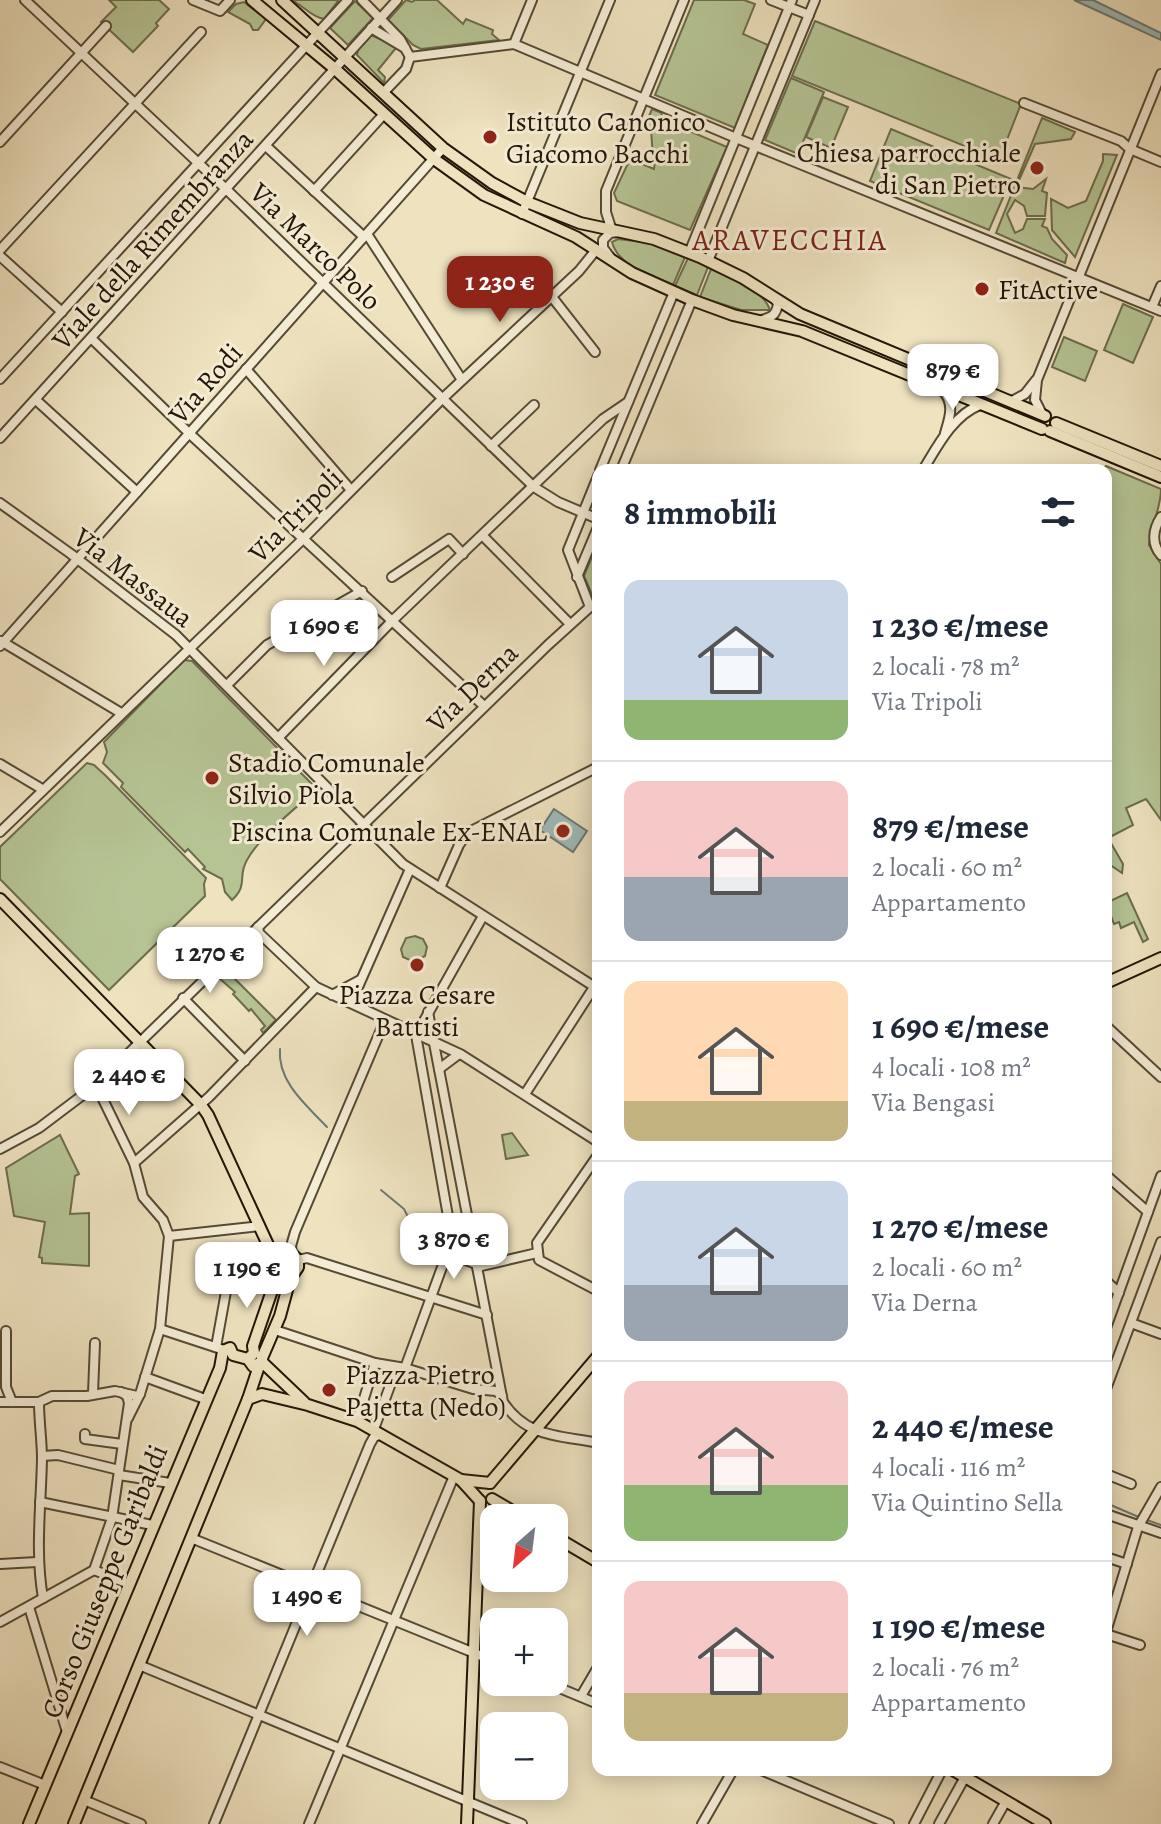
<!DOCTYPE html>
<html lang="it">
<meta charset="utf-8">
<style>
:root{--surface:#fff;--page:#f6f6f7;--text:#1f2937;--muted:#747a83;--line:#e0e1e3;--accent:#8f2418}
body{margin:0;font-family:Alegreya,serif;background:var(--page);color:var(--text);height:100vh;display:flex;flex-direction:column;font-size:30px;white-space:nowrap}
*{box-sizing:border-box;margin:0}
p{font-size:26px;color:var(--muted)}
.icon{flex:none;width:44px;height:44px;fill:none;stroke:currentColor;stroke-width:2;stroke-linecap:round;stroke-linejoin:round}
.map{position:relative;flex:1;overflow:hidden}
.side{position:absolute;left:592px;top:464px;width:520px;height:1312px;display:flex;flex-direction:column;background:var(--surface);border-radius:16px;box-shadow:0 4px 20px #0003}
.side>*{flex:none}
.needle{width:52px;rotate:208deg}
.buttons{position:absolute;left:480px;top:1504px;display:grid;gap:16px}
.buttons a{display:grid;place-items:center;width:88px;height:88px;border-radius:16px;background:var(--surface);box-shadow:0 4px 20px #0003;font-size:40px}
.price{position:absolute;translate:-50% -68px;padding:0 18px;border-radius:16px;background:#fff;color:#222;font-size:26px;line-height:52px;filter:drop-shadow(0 2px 4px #0008)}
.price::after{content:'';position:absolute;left:50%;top:48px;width:24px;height:18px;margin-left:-12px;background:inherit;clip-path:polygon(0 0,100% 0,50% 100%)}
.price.selected{background:var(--accent);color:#fff}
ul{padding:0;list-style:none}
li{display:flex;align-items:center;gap:24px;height:200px;padding:0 32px}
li+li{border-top:2px solid var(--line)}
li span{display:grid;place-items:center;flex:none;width:224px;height:160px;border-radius:16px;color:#555}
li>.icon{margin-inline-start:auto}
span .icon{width:96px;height:96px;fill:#fffc;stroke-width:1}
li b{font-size:34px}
h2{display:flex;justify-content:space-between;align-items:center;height:96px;padding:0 32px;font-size:34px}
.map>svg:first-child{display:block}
</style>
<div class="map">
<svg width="1161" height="1824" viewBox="0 0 1161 1824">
<rect width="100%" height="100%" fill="#eee2bf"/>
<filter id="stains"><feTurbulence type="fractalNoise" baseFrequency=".0025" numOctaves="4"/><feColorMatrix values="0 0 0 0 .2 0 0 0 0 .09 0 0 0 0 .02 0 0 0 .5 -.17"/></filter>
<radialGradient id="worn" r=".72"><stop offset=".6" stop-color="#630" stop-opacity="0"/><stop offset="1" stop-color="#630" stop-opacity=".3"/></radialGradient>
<!-- green -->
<g fill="#b6c494" stroke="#6c6d4e" stroke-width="2">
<path d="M109,0h50l10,9 -13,14 2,3 -25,26 -32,-30 15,-15z"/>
<path d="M291,0h46l1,1 -14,18c-13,-2 -21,-14 -33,-19z"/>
<path d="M406,0l6,2 3,-2h22l26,24 3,-5 27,11 -1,4 7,6 -78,9 -8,-4 -25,-25z"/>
<path d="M694,0h50l11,4 -12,30 25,11 -33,83 -80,-33z"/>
<path d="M355,1l18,17 -25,27 -18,-17z"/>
<path d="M244,2l22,17 -8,11h-5l-3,-6 -22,-12 8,-8z"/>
<path d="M815,21l206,83 -22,56 -207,-84z"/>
<path d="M371,35l23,10 2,3 -18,22 7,7 -1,6 -27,-28 1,-6z"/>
<path d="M791,78l33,14 -26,62 -33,-14z"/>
<path d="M823,97l25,10 -17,41 -25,-11z"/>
<path d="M652,109l10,4 -1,6 66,28 -37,83 -73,-29 -3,-8 16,-34 24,10 1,-8 13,4 -15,-7 -2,-29 -7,-1z"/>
<path d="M1042,118l33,14 -4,7 -36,5 -19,43 17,2 13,-10 -4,12 5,2 -2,23h-18l-3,-10 -9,-6 -8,14 8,19 8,-4 4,-10h18l-3,7 5,2 5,11 15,16 -2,8 -69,-30z"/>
<path d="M891,129l120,50 -22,51 -119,-49z"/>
<path d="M1103,154l14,1 -42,102 -23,-27 -1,-31 17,9 18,-7 17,-40z"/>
<path d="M618,239l32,4 35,14 -12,28c-21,-9 -55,-19 -61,-43z"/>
<path d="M688,258l20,9 -11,28 -22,-9z"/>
<path d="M711,269c20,9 52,20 59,41h-29l-41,-13z"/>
<path d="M1123,304l30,13 -20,46 -29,-13z"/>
<path d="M1064,337l33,14 -12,30 -33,-14z"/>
<path d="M1106,466l55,23c0,20 -10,35 -12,56l12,19v256l-15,-21 -20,9 7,17 -25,13 15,26 -1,9 -16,-11v-392h-5z"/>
<path d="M598,542v58l-5,-3 -9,-21z"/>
<path d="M184,660l8,1 101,103 -3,4 3,3 3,-3 18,18 -3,3 3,3c-20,17 -55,46 -67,68 -10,17 2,24 -15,40l-7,-8 -3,-13 -19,-10 2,-2 -17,-18 -3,3 -64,-65 2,-4 -20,-20 4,-11 -3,-10z"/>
<path d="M87,763l7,2 12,11 100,102 -2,6 1,12 -96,94 -109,-111v-32z"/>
<path d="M1127,893l21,46 -5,3 -9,-20 -13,6 -2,-6 -5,2 -8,-21z"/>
<path d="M415,936l8,3 4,8 -2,9 -11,6 -11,-5 -2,-8 5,-11z"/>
<path d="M224,968l52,52 -13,13 -2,-3 4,-4 -14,-17 -2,2 -16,-17 2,-2 -16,-14 -5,4 -2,-2z"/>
<path d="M512,1133l16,22 -22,4 -4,-24z"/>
<path d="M60,1135l19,39 -4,2 -5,38 19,-1v53l-47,-3v-5l-3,-1 6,-35 -31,-6 -8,-48z"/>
</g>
<!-- water -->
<g fill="#9ebbbd" stroke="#6d7974" stroke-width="2">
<path d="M1074,0h19l68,33v7z"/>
<path d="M554,809l33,22 -14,21 -33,-22z"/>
</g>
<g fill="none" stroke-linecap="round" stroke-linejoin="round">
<!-- stream -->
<g stroke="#6d7974" stroke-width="2">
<path d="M280,1049c-3,32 26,56 47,78"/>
<path d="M381,1190l23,19 3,6 34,33"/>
<path d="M1106,1503l35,15"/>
<path d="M1147,1520l14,5"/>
</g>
<defs>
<g id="minor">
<path d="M25,0l202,190 307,297 24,15 40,17"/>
<path d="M193,0l27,11 10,-11"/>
<path d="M362,0l38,39 10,18"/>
<path d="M771,0l38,15"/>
<path d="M371,28l34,20"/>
<path d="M514,44l18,-44"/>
<path d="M410,57l104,-13 222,94 425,173"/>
<path d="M383,93l23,-24 4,-12"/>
<path d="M1024,103l97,38 9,8 31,13"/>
<path d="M0,142l106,-116"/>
<path d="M266,146l98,91"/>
<path d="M314,191l70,-77"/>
<path d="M522,214l88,-214"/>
<path d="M612,231l-6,-19v-21l78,-191"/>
<path d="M367,234l95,146"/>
<path d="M0,250l201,-218"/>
<path d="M689,253l103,-253"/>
<path d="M0,256l62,56"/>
<path d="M610,257l-7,-9v-8l7,-7 9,-1"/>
<path d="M708,261l107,-261"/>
<path d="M552,297l43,55"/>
<path d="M1152,307l9,-21"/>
<path d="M762,320c10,-3 14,-5 16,-16l-3,-5"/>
<path d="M92,339l98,95 294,272"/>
<path d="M246,369l105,121"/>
<path d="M0,379l348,-379"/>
<path d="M942,390c13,13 8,27 3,43"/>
<path d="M36,400l101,92"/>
<path d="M1012,401l13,-7 11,-14"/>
<path d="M1041,412l-6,-12 2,-20 124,-306"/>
<path d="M0,438l397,-438"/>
<path d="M491,446l43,-41"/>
<path d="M600,470l74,-178"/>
<path d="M621,470l71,-170"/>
<path d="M923,470c14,-23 30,-55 57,-65"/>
<path d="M0,503l71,51 105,81 227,229 195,125"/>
<path d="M1161,517c-8,12 -10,27 0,38"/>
<path d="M483,536l87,88"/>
<path d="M392,577l57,-38 14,15"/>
<path d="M577,577l21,-50"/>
<path d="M590,607l-22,-57 30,-74"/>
<path d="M1,641l120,72"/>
<path d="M0,646l443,-498"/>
<path d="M227,685l40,-40 95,-54"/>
<path d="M278,738l115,-118 210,-201 25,-17"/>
<path d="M0,764l42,25"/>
<path d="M0,832l304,-294 138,-139 137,-128 17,-21"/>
<path d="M440,888l19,-43 8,-12 131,-66"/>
<path d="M258,927l1,6 57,54 146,68 136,87"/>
<path d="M332,995l28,-15"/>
<path d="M183,998l62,63"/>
<path d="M351,1003l59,-134"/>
<path d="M428,1012l75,390c24,36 56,33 95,41"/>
<path d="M1106,1026l55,51"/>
<path d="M416,1035l39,221"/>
<path d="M416,1035l67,-119"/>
<path d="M439,1069l20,-15"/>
<path d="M96,1085l38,78 9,34 20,23 6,16 -9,93 -20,65 -12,24"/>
<path d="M525,1094l73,-113"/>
<path d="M0,1149l39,-21 57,-43 452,-440 42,-38 8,-2"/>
<path d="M598,1155l-61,88 2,17 59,31"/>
<path d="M134,1163l75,-66 107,-110"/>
<path d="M1106,1175l42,37"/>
<path d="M169,1236l91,-10"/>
<path d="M292,1254l-1,-8 4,-14 90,-212"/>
<path d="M298,1260l9,-2 180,57"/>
<path d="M477,1267l60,-14"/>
<path d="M1106,1281l13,12"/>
<path d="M1131,1323l30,11"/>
<path d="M1106,1328l55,-152"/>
<path d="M160,1329l64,21"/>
<path d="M275,1330l100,33 30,5 68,21 23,2 6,5"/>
<path d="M6,1331v56l6,15"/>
<path d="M216,1347l11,-61"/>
<path d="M405,1368l40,-109 10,-3 21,8"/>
<path d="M145,1377l60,22"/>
<path d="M1106,1389l55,-147"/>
<path d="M93,1393l2,-50"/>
<path d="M0,1402h39l13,-6h35l28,-5 22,5 3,-2"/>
<path d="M39,1402c0,20 3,38 3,57 -1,47 -7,93 1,139"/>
<path d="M357,1421l18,-58"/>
<path d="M374,1429l23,-62"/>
<path d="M85,1434v5l37,5"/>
<path d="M42,1456l16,-1 61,15"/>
<path d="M1106,1474l25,10"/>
<path d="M119,1475l51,8"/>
<path d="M40,1502l112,23"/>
<path d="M1106,1514l55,19"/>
<path d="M191,1538l303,123"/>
<path d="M1106,1557l21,7"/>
<path d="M0,1564l37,-2"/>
<path d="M94,1570l35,14"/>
<path d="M29,1607l38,125"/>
<path d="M0,1622l94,-52 18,-52 17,-115 -2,-7 -6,-4"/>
<path d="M1106,1632l32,-105 23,-40"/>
<path d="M1106,1634l34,11"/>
<path d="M139,1665l383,159"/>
<path d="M545,1682l53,22"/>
<path d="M581,1696l17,-29"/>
<path d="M0,1767l45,18"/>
<path d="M761,1770l128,54"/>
<path d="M84,1800l57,24"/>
<path d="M214,1824l156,-380 4,-7 7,-3"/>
<path d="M309,1824l145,-348"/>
<path d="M702,1824l31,-54"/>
<path d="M914,1824l28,-54"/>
<path d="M939,1824l26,-47"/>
<path d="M993,1824l13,-23"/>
</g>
<g id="major">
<path d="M252,0l83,69 99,90 50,36 92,42 56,36 60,27 41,15 69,16 240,98"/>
<path d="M282,0l161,148 49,35 35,19 53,21 74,16 46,18 43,21 57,36 245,102"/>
<path d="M1056,423l105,43"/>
<path d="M1050,431l111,46"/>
<path d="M0,899l201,206 7,10 67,145"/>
<path d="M1106,983l55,-25"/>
<path d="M262,1357v5l42,40"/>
<path d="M262,1358l18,-42 10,-37 8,-12v-7l-6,-6h-12"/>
<path d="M248,1359l6,-6 -1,-7 25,-73 -4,-8 5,-10"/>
<path d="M248,1399l14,-5 46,11 49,16 104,59 19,21"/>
<path d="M461,1480l29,3"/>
<path d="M490,1483l108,-127"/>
<path d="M492,1499l32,19"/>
<path d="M554,1536l44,26"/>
<path d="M953,1770l92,54"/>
<path d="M29,1824l191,-456 3,-17 7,-3 3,7 15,4 5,7 9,-4"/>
<path d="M74,1824l174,-425 11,-33"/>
<path d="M467,1824l13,-323"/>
</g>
</defs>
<!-- minor casing -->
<use href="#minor" stroke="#564935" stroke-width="12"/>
<!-- major casing -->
<use href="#major" stroke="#231607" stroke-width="14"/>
<!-- minor -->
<use href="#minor" stroke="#f4ecd5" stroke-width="8"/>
<!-- major -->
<use href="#major" stroke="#eee2bf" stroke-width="10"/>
</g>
<!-- markers -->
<g fill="#8f2418" stroke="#f4ecd5" stroke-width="3">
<circle cx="490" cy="137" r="8"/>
<circle cx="1037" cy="168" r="8"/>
<circle cx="982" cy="289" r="8"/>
<circle cx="212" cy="778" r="8"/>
<circle cx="563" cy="831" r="8"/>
<circle cx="417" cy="965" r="8"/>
<circle cx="329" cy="1390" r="8"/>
</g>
<g text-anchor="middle" stroke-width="6" stroke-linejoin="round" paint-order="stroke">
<!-- poi labels -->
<g font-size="28" fill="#231607" stroke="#f4ecd5" text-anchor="start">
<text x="506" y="131">Istituto Canonico<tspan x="506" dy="32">Giacomo Bacchi</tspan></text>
<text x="1021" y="162" text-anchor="end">Chiesa parrocchiale<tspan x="1021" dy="32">di San Pietro</tspan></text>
<text x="998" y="299">FitActive</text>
<text x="228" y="772">Stadio Comunale<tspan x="228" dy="32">Silvio Piola</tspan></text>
<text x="547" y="841" text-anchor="end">Piscina Comunale Ex-ENAL</text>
<text x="417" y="1004" text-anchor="middle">Piazza Cesare<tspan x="417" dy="32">Battisti</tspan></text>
<text x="345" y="1384">Piazza Pietro<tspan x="345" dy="32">Pajetta (Nedo)</tspan></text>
</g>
<!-- street labels -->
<g font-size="28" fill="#231607" stroke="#f4ecd5">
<text transform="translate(152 239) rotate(-48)" y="10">Viale della Rimembranza</text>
<text transform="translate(316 246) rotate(44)" y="10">Via Marco Polo</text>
<text transform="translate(205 383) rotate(-49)" y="10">Via Rodi</text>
<text transform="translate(295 515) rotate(-45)" y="10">Via Tripoli</text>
<text transform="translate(134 577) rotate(38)" y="10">Via Massaua</text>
<text transform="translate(472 687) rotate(-44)" y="10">Via Derna</text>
<text transform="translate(104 1581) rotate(-68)" y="10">Corso Giuseppe Garibaldi</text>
</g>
<!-- neighbourhood labels -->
<g font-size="30" letter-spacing="2" fill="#7a1f14" stroke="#f4ecd5">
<text x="790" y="250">ARAVECCHIA</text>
</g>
</g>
<rect width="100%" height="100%" filter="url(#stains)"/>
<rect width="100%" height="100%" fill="url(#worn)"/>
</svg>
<div class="buttons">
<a><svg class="needle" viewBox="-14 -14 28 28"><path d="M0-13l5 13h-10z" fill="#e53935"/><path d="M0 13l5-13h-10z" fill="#747a83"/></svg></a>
<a>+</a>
<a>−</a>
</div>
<b class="price selected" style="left:500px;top:324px">1 230 €</b>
<b class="price" style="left:953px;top:412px">879 €</b>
<b class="price" style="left:324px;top:668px">1 690 €</b>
<b class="price" style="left:210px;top:995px">1 270 €</b>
<b class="price" style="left:129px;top:1117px">2 440 €</b>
<b class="price" style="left:454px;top:1281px">3 870 €</b>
<b class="price" style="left:247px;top:1310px">1 190 €</b>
<b class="price" style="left:307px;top:1638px">1 490 €</b>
<section class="side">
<h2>8 immobili<svg class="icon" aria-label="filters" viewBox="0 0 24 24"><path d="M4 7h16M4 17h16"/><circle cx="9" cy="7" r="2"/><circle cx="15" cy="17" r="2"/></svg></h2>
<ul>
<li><span style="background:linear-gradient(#c9d6e8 75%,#8fb573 0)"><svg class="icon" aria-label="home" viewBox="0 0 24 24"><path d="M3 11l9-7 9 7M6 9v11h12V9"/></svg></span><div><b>1 230 €/mese</b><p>2 locali · 78 m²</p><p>Via Tripoli</p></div></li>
<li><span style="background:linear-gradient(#f6c9c9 60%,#9aa5b1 0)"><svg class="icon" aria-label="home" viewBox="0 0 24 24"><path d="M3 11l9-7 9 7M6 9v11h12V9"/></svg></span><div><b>879 €/mese</b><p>2 locali · 60 m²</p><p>Appartamento</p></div></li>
<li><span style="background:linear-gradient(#ffd9b3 75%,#c2b280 0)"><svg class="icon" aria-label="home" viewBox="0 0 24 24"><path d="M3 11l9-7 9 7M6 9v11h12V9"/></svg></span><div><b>1 690 €/mese</b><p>4 locali · 108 m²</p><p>Via Bengasi</p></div></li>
<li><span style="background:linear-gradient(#c9d6e8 65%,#9aa5b1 0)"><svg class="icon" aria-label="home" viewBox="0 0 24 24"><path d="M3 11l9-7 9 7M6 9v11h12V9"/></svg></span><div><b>1 270 €/mese</b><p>2 locali · 60 m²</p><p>Via Derna</p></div></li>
<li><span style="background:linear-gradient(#f6c9c9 65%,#8fb573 0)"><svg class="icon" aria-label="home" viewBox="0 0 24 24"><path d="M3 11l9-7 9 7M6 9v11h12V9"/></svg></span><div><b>2 440 €/mese</b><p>4 locali · 116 m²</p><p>Via Quintino Sella</p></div></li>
<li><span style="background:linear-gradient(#f6c9c9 70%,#c2b280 0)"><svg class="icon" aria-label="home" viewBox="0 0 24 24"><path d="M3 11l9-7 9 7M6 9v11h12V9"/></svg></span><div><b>1 190 €/mese</b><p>2 locali · 76 m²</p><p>Appartamento</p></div></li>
</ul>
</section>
</div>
